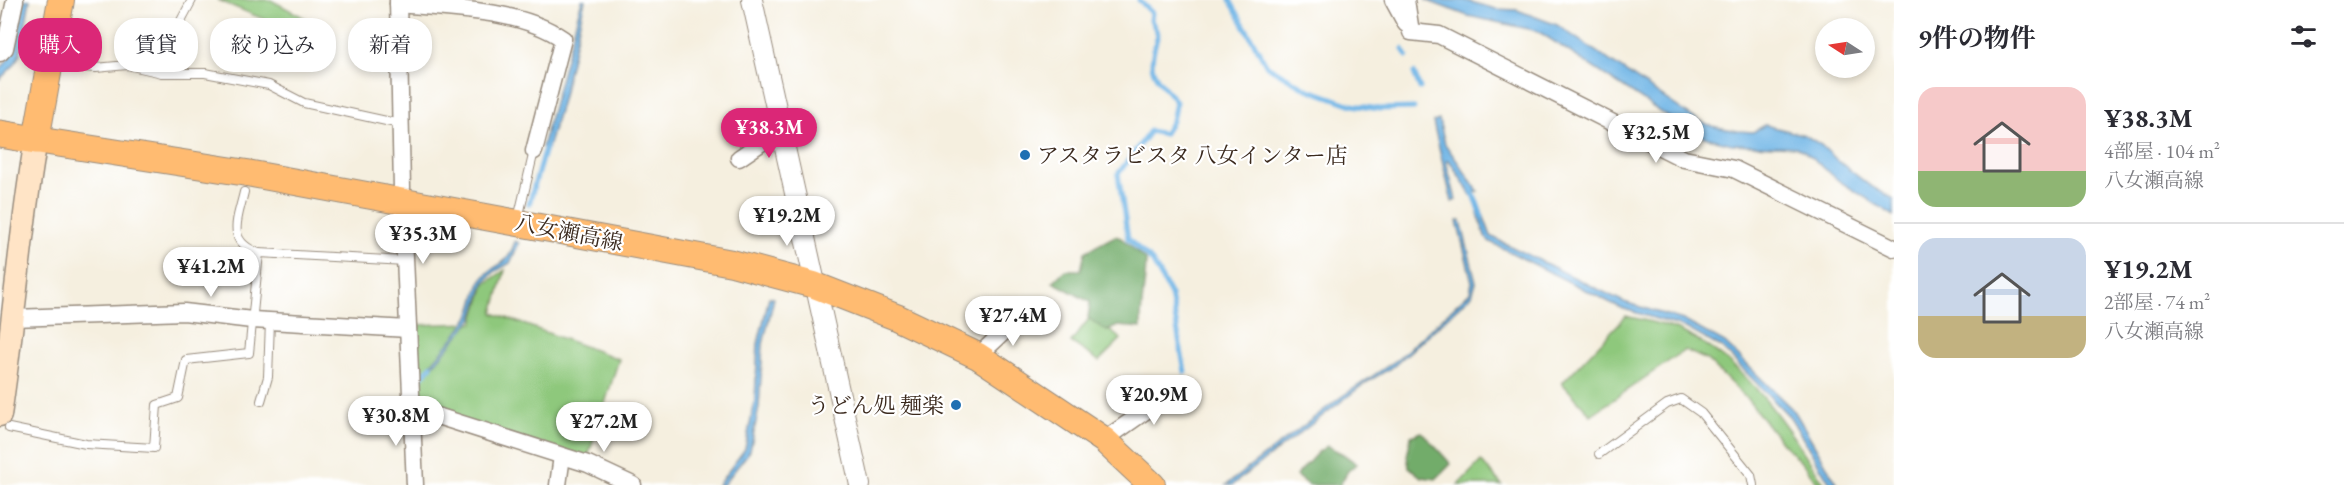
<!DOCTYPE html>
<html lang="ja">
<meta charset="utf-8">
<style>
:root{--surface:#fff;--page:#f7f7f7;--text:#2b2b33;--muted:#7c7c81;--line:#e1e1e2;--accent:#db2777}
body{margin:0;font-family:"EB Garamond","Noto Serif JP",serif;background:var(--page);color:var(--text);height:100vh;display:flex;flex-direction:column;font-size:22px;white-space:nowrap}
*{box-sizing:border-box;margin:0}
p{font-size:20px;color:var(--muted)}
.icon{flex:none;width:33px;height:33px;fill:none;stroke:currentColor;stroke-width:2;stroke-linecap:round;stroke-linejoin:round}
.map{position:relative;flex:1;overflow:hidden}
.details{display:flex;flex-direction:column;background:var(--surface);width:450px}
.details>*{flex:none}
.hud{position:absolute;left:18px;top:18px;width:570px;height:54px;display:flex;gap:12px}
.needle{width:39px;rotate:282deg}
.tools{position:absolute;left:1815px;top:18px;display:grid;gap:12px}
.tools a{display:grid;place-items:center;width:60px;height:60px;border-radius:50%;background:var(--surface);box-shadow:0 3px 9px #0003;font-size:30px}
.price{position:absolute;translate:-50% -51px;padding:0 14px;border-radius:21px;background:#fff;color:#222;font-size:20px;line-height:39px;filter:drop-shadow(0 2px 3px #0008)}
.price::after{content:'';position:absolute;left:50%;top:36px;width:18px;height:14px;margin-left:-9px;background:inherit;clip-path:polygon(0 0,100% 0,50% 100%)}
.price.selected{background:var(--accent);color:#fff}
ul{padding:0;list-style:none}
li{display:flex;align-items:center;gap:18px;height:150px;padding:0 24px}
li+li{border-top:2px solid var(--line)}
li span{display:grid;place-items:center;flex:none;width:168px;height:120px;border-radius:18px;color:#555}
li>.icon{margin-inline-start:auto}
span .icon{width:72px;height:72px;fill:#fffc;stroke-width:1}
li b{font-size:26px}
h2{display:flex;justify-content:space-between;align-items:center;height:72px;padding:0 24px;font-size:26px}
.pill{padding:0 21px;border-radius:24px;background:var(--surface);box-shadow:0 3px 9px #0003;font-size:21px;line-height:54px}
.pill.selected{background:var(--accent);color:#fff}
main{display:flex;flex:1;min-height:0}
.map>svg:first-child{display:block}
</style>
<main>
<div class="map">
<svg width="1894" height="485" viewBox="0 0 1894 485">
<rect width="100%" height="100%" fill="#fff"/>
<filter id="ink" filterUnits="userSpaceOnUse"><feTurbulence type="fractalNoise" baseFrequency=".0167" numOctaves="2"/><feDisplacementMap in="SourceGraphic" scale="12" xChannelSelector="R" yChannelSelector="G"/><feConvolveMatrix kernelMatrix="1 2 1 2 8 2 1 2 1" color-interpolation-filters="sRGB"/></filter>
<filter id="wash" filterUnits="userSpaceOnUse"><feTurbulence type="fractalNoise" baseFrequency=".008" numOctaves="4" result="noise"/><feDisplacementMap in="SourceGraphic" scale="24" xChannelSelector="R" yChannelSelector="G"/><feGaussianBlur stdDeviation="1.35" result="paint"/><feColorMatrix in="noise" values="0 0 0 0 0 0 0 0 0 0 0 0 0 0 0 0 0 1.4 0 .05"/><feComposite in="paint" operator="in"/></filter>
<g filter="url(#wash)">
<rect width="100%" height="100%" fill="#f5efdf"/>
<!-- green -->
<g fill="#8ec87b" stroke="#64794c" stroke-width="1.5">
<path d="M218,0h53l49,26 -4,11 -15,-2z"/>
<path d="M505,270l-12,43 126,46 -32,101 -169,-54 -3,-81 58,-2 12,-39z"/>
<path d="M1091,316l30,23 -22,22 -28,-19z"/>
<path d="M1626,316c16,4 34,7 49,13 70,28 110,95 150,156h-6l-15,-20 -22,-22 -35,-44 -40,-39 -22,-10 -94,65 -29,-32z"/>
<path d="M1481,461l21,24h-44z"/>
</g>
<!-- forest -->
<g fill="#72ac6b" stroke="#566b44" stroke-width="1.5">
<path d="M1115,236l6,2 25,22c0,23 -6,45 -5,68l-23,-2 -11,5 -19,-13 2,-16 -37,-20 12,-12h16l4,-18z"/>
<path d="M1422,432l29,32 -15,15 -15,-2 -12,-10 -2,-11 4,-20z"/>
<path d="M1327,446l16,8 14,10 -9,7 -8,14h-32l-12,-9 22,-24z"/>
</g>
<!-- water -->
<g fill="#70b5e6" stroke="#567082" stroke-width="1.5">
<path d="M24,0h6l-10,54 -6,11 -14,14v-10c19,-18 19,-45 24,-69z"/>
<path d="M582,0h3l-23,100 -14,48 -6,-1z"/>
<path d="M1425,0h39l32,9 21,1 40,15 137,93 17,8 27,5 15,1 12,-7 40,10 16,10 16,15 32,25 25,14v17l-55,-35 -36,-31 -7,-3 -64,-3 -24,-6 -20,-8 -150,-99 -70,-15z"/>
<path d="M1439,120l6,24 33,47 -7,4 -22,-35 -3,1 10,39 -4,2 -19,-80z"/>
<path d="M1482,212l9,24 9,5 124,61 59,18 42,23 70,69 43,73h-7l-41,-68 -68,-69 -36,-20 -65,-20 -131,-66 -5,-5 -7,-24z"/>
<path d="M1457,221h4l15,61 -4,13 -78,71 -30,18 -132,101h-6l115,-88 57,-38 72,-67 2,-10z"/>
<path d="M515,241l4,2 -9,20 -16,9 -10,11 -11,35 -46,55 -1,-3c13,-16 33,-36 43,-54 6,-11 6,-24 12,-35 13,-21 26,-10 34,-40z"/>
<path d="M769,297l5,1 -11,46 -4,63 -9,44 -27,34h-5l27,-36 10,-49 3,-56z"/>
</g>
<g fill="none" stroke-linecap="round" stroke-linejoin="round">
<!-- stream -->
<g stroke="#70b5e6" stroke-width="5">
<path d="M1139,0l13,13 -1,7 7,14c-12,40 -6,37 18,68l-4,19 -8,13 -14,-3 -32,43 10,65 24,22 19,34 14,77"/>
<path d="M1230,0l37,66 40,23 45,16 27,4 35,-1"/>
<path d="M1403,49l4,7"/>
<path d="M1414,73l6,15"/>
<path d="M1471,190l4,7 7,20"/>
<path d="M529,204l18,-63"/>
<path d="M415,384l16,-18"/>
</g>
</g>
</g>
<g filter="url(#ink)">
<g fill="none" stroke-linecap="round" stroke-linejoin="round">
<defs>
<g id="service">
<path d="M52,65l44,3 31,-3 35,8h43l64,12 35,18 96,21"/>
<path d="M162,73l14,-43 16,-30"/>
<path d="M244,192c-6,27 -19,49 15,61l147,8"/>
<path d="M518,219l16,-68"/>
<path d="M261,401l7,-24 2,-56"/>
<path d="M9,428l77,16 68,4 3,-43 21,-7 8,-38 63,-7 10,-100"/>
<path d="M1599,454l68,-50 14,-5 20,14 50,62 2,10"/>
</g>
<g id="minor">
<path d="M398,0l4,189 13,296"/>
<path d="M1393,0l13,24"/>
<path d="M1406,0l5,32 28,3 245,124 50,10 160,79"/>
<path d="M398,4c51,5 123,5 165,35l-29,112"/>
<path d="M0,53l5,-5 10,-48"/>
<path d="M739,158l41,-28"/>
<path d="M14,318l170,-6 68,8 156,9"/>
<path d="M978,356l47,-44"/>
<path d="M412,408l176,56 45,21"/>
<path d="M1104,440l80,-56"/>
<path d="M558,485l4,-29"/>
</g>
<path id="tertiary" d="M752,0l108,485"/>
<path id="secondary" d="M0,415c14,-92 20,-184 36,-275"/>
<path id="primary" d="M61,0l-25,140 211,33 271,50 214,40 82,22 82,32 82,39 126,84 48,45"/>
<path id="trunk" d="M0,134l36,6"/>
</defs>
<!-- service casing -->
<use href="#service" stroke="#988c7e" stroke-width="10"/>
<!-- minor casing -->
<use href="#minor" stroke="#988c7e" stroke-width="19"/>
<!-- tertiary casing -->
<use href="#tertiary" stroke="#988c7e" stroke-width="22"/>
<!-- secondary casing -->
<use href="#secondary" stroke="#988c7e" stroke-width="25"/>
<!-- primary casing -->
<use href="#primary" stroke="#988c7e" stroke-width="28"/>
<!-- trunk casing -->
<use href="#trunk" stroke="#988c7e" stroke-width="29"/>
<!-- service -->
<use href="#service" stroke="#fff" stroke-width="8"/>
<!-- minor -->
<use href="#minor" stroke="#fff" stroke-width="16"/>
<!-- tertiary -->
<use href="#tertiary" stroke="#fff" stroke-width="20"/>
<!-- secondary -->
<use href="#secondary" stroke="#ffe4c6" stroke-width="22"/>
<!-- primary -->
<use href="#primary" stroke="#ffbb71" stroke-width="26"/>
<!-- trunk -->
<use href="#trunk" stroke="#ffbb71" stroke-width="27"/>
</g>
</g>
<!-- markers -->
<g fill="#1f6fb2" stroke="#fff" stroke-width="2">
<circle cx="1025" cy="155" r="6"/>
<circle cx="956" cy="405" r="6"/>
</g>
<g text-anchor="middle" stroke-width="4.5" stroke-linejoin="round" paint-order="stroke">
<!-- poi labels -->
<g font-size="22" fill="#3b2a1e" stroke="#fff" text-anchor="start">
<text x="1037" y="163">アスタラビスタ 八女インター店</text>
<text x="944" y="413" text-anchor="end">うどん処 麺楽</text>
</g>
<!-- street labels -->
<g font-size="22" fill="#3b2a1e" stroke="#fff">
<text transform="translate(569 232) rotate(11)" y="8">八女瀬高線</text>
</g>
</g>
</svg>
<div class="tools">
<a><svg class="needle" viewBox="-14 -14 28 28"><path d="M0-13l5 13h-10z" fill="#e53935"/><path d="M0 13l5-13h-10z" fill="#7c7c81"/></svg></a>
</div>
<b class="price selected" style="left:769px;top:159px">¥38.3M</b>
<b class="price" style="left:1656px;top:164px">¥32.5M</b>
<b class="price" style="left:787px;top:247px">¥19.2M</b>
<b class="price" style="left:423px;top:265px">¥35.3M</b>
<b class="price" style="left:211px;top:298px">¥41.2M</b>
<b class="price" style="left:1013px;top:347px">¥27.4M</b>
<b class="price" style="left:1154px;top:426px">¥20.9M</b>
<b class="price" style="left:396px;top:447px">¥30.8M</b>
<b class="price" style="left:604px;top:453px">¥27.2M</b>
<div class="hud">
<a class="pill selected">購入</a>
<a class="pill">賃貸</a>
<a class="pill">絞り込み</a>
<a class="pill">新着</a>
</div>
</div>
<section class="details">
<h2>9件の物件<svg class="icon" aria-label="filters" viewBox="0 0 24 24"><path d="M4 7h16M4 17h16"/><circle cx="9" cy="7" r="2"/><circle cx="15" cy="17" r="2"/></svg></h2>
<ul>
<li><span style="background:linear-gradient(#f6c9c9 70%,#8fb573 0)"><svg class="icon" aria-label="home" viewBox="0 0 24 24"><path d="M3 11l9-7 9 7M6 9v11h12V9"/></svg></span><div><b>¥38.3M</b><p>4部屋 · 104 m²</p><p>八女瀬高線</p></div></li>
<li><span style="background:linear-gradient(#c9d6e8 65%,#c2b280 0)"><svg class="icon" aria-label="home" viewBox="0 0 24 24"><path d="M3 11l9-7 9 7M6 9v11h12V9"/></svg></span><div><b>¥19.2M</b><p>2部屋 · 74 m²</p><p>八女瀬高線</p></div></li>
</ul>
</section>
</main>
